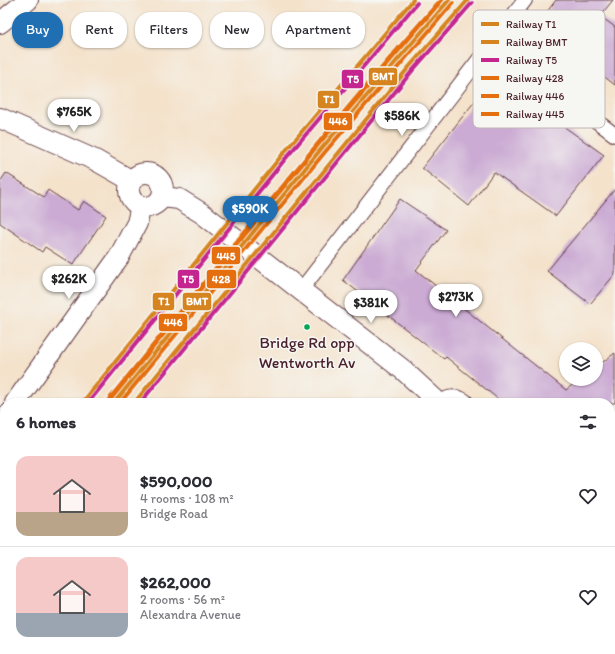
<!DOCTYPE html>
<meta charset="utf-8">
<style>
:root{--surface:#fff;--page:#f2f2f3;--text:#2b2b33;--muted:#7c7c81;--line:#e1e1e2;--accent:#1f6fb2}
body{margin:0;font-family:Itim,sans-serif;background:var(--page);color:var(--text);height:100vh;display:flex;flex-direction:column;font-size:15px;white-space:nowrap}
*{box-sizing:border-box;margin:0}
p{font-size:13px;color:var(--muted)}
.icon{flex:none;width:22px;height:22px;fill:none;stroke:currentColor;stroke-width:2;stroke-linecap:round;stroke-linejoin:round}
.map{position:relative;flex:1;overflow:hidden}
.panel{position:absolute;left:0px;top:398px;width:615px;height:256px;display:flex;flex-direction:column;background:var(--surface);border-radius:16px 16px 0 0;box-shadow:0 1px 3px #0004}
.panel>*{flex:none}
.top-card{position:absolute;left:12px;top:12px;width:400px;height:36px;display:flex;gap:8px}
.controls{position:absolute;left:559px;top:342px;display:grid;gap:8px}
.controls a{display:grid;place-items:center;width:44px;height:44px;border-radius:50%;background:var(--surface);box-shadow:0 1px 3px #0004;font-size:20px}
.price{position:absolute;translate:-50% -34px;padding:0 9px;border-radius:14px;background:#fff;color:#222;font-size:13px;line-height:26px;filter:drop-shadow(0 1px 2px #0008)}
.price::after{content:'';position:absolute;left:50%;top:24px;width:12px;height:9px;margin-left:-6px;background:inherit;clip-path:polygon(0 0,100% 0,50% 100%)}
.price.on{background:var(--accent);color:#fff}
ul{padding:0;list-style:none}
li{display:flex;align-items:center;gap:12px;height:100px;padding:0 16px}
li+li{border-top:1px solid var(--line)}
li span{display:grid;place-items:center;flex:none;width:112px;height:80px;border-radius:12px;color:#555}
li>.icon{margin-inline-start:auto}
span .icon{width:48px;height:48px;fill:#fffc;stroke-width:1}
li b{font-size:17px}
h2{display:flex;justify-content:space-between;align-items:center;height:48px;padding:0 16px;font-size:17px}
.tag{padding:0 14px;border-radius:16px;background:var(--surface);box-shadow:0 1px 3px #0004;font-size:14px;line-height:36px}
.tag.on{background:var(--accent);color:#fff}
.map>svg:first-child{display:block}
</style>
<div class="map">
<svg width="615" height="654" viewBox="0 0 615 654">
<rect width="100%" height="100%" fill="#f6f6f2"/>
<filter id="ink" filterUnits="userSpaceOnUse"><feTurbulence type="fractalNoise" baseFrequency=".025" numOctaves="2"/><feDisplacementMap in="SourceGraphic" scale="8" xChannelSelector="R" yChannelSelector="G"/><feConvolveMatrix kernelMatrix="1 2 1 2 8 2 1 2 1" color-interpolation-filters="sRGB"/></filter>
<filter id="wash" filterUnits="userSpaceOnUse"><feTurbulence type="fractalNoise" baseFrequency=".012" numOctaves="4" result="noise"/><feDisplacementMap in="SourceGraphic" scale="16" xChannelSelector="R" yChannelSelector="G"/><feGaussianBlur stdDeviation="0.9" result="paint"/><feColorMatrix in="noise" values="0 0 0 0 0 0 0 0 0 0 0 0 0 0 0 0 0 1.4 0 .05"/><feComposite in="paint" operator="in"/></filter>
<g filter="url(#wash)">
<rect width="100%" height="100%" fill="#f4e2cb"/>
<!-- green -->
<path fill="#bbd87e" stroke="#827c54" d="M183,649h149v5h-151z"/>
<g id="blocks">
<!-- building -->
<g fill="#cbaad3">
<path d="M556,0h57l-13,16 15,11v58l-78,-60z"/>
<path d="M494,77l110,78 -48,61 -62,-44 -25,34 -47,-38z"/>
<path d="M6,173l38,24 4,-7 30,20 6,-9 22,15 -33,49 -28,-18 -3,5 -42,-29v-41z"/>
<path d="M615,189v85l-25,30 -43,-33z"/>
<path d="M400,199l46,31 -30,40 150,120 14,-11h16v-12l19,-14v50h-112l-57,-46 -2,2 -101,-79z"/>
</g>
</g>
</g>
<g filter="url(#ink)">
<use href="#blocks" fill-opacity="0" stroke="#643c43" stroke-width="1"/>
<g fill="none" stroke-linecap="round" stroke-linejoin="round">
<defs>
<g id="street">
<path d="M491,42l124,93"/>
<path d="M301,290l224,-290"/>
<path d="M610,453l5,-4"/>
<path d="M146,654l8,-5"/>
<path d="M345,654l1,-5"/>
</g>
<g id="secondary">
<path d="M0,23l28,-23"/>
<path d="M0,118l95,42 37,21"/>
<circle cx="146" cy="190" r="17"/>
<path d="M162,197l17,2 24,15 199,155 37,34"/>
<path d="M15,403l104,-146 18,-34 4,-17"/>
<path d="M445,403c6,-4 12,-3 18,0"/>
<path d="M0,423l5,-7"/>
<path d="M610,566l5,6"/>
</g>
</defs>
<!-- street casing -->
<use href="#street" stroke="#643c43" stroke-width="16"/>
<!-- secondary casing -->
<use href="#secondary" stroke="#643c43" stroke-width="22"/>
<!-- street -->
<use href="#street" stroke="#fff" stroke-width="14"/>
<!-- secondary -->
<use href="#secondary" stroke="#fff" stroke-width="20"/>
<defs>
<g id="rail-1">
<path d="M82,403l200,-248 131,-155"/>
<path d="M134,403l275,-336 59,-67"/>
</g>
<path id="rail-2" d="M114,403l207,-254 128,-149"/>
<g id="rail-3">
<path d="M88,403l198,-245 131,-155"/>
<path d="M140,403l273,-333 59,-67"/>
</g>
<path id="rail-4" d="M120,403l205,-251 128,-149"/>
<path id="rail-5" d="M110,400l207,-254 125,-146"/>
<path id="rail-6" d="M106,403c110,-134 217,-270 332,-400"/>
</defs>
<!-- rail-1 casing -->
<use href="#rail-1" stroke="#f6f6f2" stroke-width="7"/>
<!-- rail-2 casing -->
<use href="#rail-2" stroke="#f6f6f2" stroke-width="7"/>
<!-- rail-3 casing -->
<use href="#rail-3" stroke="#f6f6f2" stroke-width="7"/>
<!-- rail-4 casing -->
<use href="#rail-4" stroke="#f6f6f2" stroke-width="7"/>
<!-- rail-5 casing -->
<use href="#rail-5" stroke="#f6f6f2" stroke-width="7"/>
<!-- rail-6 casing -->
<use href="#rail-6" stroke="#f6f6f2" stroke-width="7"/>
<!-- rail-1 -->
<use href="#rail-1" stroke="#d6841f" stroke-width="4"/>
<!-- rail-2 -->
<use href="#rail-2" stroke="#d6841f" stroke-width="4"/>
<!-- rail-3 -->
<use href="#rail-3" stroke="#c4258f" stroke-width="4"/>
<!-- rail-4 -->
<use href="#rail-4" stroke="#e56e0f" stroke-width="4"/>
<!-- rail-5 -->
<use href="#rail-5" stroke="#e56e0f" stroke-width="4"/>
<!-- rail-6 -->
<use href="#rail-6" stroke="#e56e0f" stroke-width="4"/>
</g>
</g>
<!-- markers -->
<circle fill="#00a651" stroke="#f6f6f2" stroke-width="1.5" cx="307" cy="327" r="3.5"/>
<g text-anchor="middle" stroke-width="3" stroke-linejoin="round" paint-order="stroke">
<!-- bus labels -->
<g font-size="16" fill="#4a1f2b" stroke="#f6f6f2">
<text x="307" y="348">Bridge Rd opp<tspan x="307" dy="20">Wentworth Av</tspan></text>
</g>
</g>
<!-- legend -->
<rect x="473" y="10" width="132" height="118" rx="6" fill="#f6f6f2" stroke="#c2b6b6" stroke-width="1"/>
<rect x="481" y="22" width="18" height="4" fill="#d6841f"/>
<rect x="481" y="40" width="18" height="4" fill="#d6841f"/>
<rect x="481" y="58" width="18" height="4" fill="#c4258f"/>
<rect x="481" y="76" width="18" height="4" fill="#e56e0f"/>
<rect x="481" y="94" width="18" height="4" fill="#e56e0f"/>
<rect x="481" y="112" width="18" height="4" fill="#e56e0f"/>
<g font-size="11" fill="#4a1f2b">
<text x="506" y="28">Railway T1</text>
<text x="506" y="46">Railway BMT</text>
<text x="506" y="64">Railway T5</text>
<text x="506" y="82">Railway 428</text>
<text x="506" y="100">Railway 446</text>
<text x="506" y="118">Railway 445</text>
</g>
<g stroke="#f6f6f2" stroke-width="1.5">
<rect x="368" y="67" width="30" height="19" rx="4" fill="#d6841f"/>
<rect x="341" y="69" width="23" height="20" rx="4" fill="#c4258f"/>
<rect x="317" y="90" width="23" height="19" rx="4" fill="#d6841f"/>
<rect x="323" y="112" width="30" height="19" rx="4" fill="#e56e0f"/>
<rect x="211" y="246" width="30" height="19" rx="4" fill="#e56e0f"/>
<rect x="177" y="269" width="23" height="20" rx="4" fill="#c4258f"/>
<rect x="206" y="269" width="31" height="20" rx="4" fill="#e56e0f"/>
<rect x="182" y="292" width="30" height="19" rx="4" fill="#d6841f"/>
<rect x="152" y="292" width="23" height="19" rx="4" fill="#d6841f"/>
<rect x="158" y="313" width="30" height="19" rx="4" fill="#e56e0f"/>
</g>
<g font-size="11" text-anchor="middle" font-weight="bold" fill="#fff">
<text x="383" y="80">BMT</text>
<text x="353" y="83">T5</text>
<text x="329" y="103">T1</text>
<text x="338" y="125">446</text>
<text x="226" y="260">445</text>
<text x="188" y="283">T5</text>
<text x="221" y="283">428</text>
<text x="197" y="305">BMT</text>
<text x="164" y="305">T1</text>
<text x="173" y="326">446</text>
</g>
</svg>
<div class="controls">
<a><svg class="icon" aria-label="layers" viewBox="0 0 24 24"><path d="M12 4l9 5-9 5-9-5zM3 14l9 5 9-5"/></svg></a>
</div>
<b class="price" style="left:74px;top:133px">$765K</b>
<b class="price" style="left:402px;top:137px">$586K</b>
<b class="price on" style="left:250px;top:230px">$590K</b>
<b class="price" style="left:69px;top:300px">$262K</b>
<b class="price" style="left:456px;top:318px">$273K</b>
<b class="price" style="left:371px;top:324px">$381K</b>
<div class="top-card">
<a class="tag on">Buy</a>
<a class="tag">Rent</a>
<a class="tag">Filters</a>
<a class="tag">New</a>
<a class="tag">Apartment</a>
</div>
<section class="panel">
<h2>6 homes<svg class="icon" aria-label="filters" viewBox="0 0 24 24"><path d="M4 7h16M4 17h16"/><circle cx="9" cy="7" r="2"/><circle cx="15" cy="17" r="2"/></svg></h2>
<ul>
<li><span style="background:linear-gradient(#f6c9c9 70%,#b9a48a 0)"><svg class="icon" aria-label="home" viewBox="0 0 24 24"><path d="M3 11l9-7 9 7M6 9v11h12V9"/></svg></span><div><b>$590,000</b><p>4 rooms · 108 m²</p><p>Bridge Road</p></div><svg class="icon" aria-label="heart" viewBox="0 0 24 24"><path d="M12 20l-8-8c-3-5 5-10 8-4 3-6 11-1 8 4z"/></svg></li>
<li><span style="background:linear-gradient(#f6c9c9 70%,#9aa5b1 0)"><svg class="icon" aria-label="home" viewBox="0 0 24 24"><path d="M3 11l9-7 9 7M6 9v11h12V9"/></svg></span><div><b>$262,000</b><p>2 rooms · 56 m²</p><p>Alexandra Avenue</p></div><svg class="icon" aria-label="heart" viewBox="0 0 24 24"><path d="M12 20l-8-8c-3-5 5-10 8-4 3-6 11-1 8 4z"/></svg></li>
</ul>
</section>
</div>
